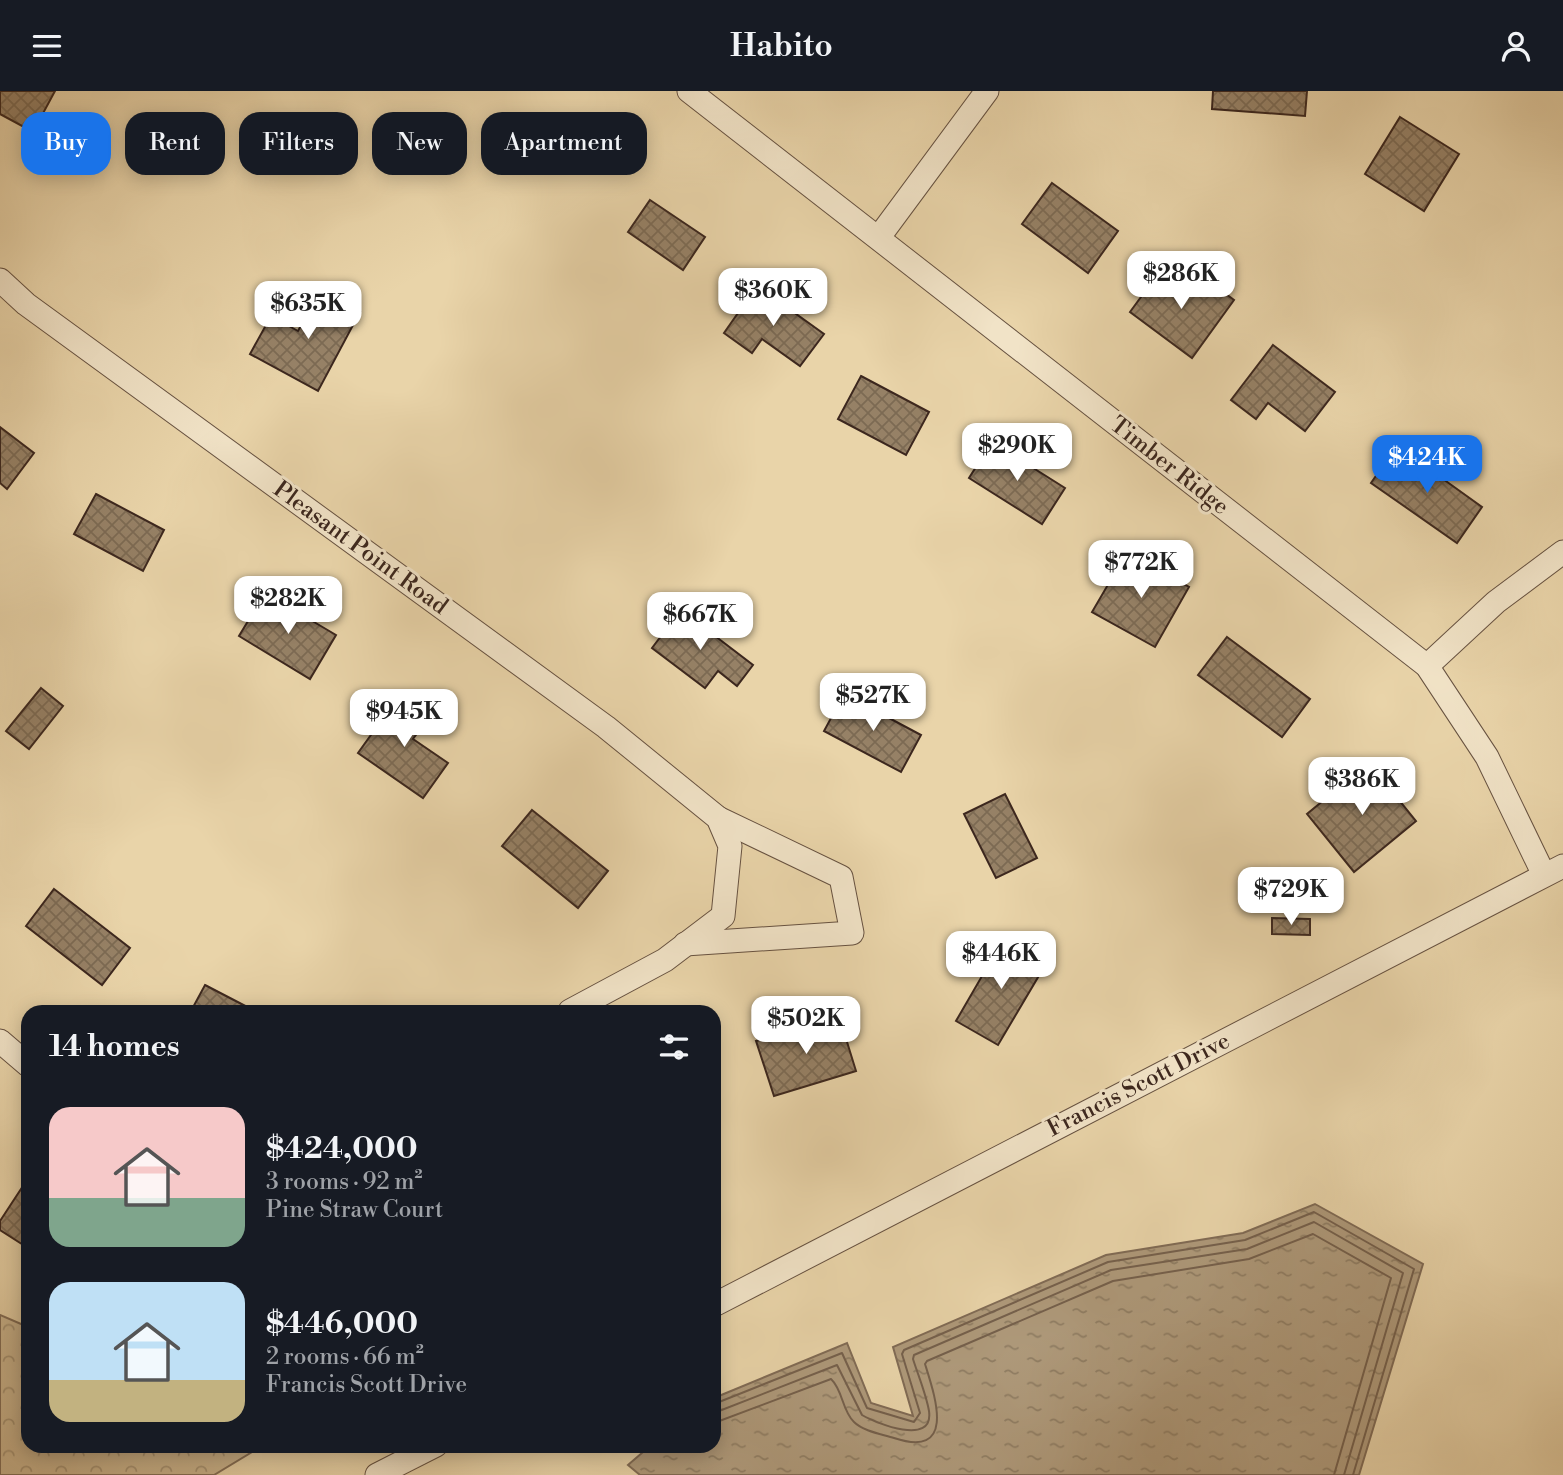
<!DOCTYPE html>
<meta charset="utf-8">
<style>
:root{--surface:#171b24;--page:#20242c;--text:#f1f3f6;--muted:#9ea1a6;--accent:#1a73e8}
body{margin:0;font-family:"Libre Bodoni",serif;background:var(--page);color:var(--text);height:100vh;display:flex;flex-direction:column;font-size:26px;white-space:nowrap}
*{box-sizing:border-box;margin:0}
p{font-size:23px;color:var(--muted)}
.icon{flex:none;width:38px;height:38px;fill:none;stroke:currentColor;stroke-width:2;stroke-linecap:round;stroke-linejoin:round}
.map{position:relative;flex:1;overflow:hidden}
.drawer{position:absolute;left:21px;top:914px;width:700px;height:448px;display:flex;flex-direction:column;background:var(--surface);border-radius:21px;box-shadow:0 4px 18px #0003}
.drawer>*{flex:none}
.banner{position:absolute;left:21px;top:21px;width:700px;height:63px;display:flex;gap:14px}
.price{position:absolute;translate:-50% -60px;padding:0 16px;border-radius:14px;background:#fff;color:#222;font-size:23px;line-height:46px;filter:drop-shadow(0 2px 4px #0008)}
.price::after{content:'';position:absolute;left:50%;top:42px;width:21px;height:16px;margin-left:-10px;background:inherit;clip-path:polygon(0 0,100% 0,50% 100%)}
.price.current{background:var(--accent);color:#fff}
ul{padding:0;list-style:none}
li{display:flex;align-items:center;gap:21px;height:175px;padding:0 28px}
li span{display:grid;place-items:center;flex:none;width:196px;height:140px;border-radius:21px;color:#555}
li>.icon{margin-inline-start:auto}
span .icon{width:84px;height:84px;fill:#fffc;stroke-width:1}
li b{font-size:30px}
h2{display:flex;justify-content:space-between;align-items:center;height:84px;padding:0 28px;font-size:30px}
.chip{padding:0 24px;border-radius:21px;background:var(--surface);box-shadow:0 4px 18px #0003;font-size:24px;line-height:63px}
.chip.current{background:var(--accent);color:#fff}
header{display:flex;justify-content:space-between;align-items:center;height:91px;padding:0 28px;background:var(--surface);font-size:32px;font-weight:600}
.map>svg:first-child{display:block}
</style>
<header><svg class="icon" aria-label="menu" viewBox="0 0 24 24"><path d="M4 6h16M4 12h16M4 18h16"/></svg>Habito<svg class="icon" aria-label="person" viewBox="0 0 24 24"><circle cx="12" cy="8" r="4"/><path d="M4 21q1-7 8-7t8 7"/></svg></header>
<div class="map">
<svg width="1563" height="1384" viewBox="0 0 1563 1384">
<defs>
<pattern id="forest-crowns" width="20" height="18" patternUnits="userSpaceOnUse" patternTransform="scale(1.75)"><rect width="20" height="18" fill="#ccb791"/><path d="M2 6a3 3 0 1 1 6 0M12 15a3 3 0 1 1 6 0" fill="none" stroke="#a79576"/></pattern>
<pattern id="water-ripples" width="26" height="14" patternUnits="userSpaceOnUse" patternTransform="scale(1.75)"><rect width="26" height="14" fill="#ae997a"/><path d="M2 4q2-2 4 0t4 0M15 11q2-2 4 0t4 0" fill="none" stroke="#8f7d63"/></pattern>
<pattern id="building-cross-hatch" width="8" height="8" patternUnits="userSpaceOnUse" patternTransform="scale(1.75)"><rect width="8" height="8" fill="#968166"/><path d="M0 0l8 8M0 8l8-8" fill="none" stroke="#7c6a53"/></pattern>
</defs>
<rect width="100%" height="100%" fill="#e9d4a9"/>
<filter id="stains"><feTurbulence type="fractalNoise" baseFrequency=".00286" numOctaves="4"/><feColorMatrix values="0 0 0 0 .2 0 0 0 0 .09 0 0 0 0 .02 0 0 0 .5 -.17"/></filter>
<radialGradient id="worn" r=".72"><stop offset=".6" stop-color="#630" stop-opacity="0"/><stop offset="1" stop-color="#630" stop-opacity=".3"/></radialGradient>
<!-- forest -->
<path fill="url(#forest-crowns)" stroke="#846f58" stroke-width="2" d="M0,1224l28,12v118l234,1 -48,29h-214z"/>
<!-- water -->
<path fill="url(#water-ripples)" stroke="#806b55" stroke-width="2" d="M1315,1113l108,60 -64,211h-719l-12,-10 22,-19 64,-1v-47l133,-55 24,60 42,13 -20,-69 213,-92 137,-22z"/>
<g fill="none" stroke-linecap="round" stroke-linejoin="round">
<!-- shore -->
<g stroke="#75604c" stroke-width="2">
<path d="M714,1313l128,-51 25,55 47,14 6,-9 -18,-59 2,-4 204,-88 137,-22 69,-28 100,57 -61,206"/>
<path d="M714,1322l123,-48 25,50c14,8 72,32 67,-4 -3,-17 -11,-36 -16,-52l1,-4 197,-85 136,-21 67,-27 89,51 -59,202"/>
<path d="M714,1332l117,-44c12,11 11,32 23,43 9,9 27,12 40,16 63,21 41,-42 31,-74l2,-3 186,-80 136,-22 64,-25 78,44 -57,197"/>
</g>
</g>
<!-- building -->
<g fill="url(#building-cross-hatch)" stroke="#3c271e" stroke-width="2">
<path d="M0,0h55l-22,41 -33,-18z"/>
<path d="M1213,0h94l-2,25 -93,-7z"/>
<path d="M1400,26l59,37 -35,57 -59,-37z"/>
<path d="M1052,92l66,48 -30,42 -66,-49z"/>
<path d="M650,109l55,37 -22,33 -55,-38z"/>
<path d="M1163,176l39,28 9,-12 23,17 -42,58 -62,-46z"/>
<path d="M757,195l67,48 -24,32 -38,-27 -10,14 -28,-20z"/>
<path d="M320,200l40,21 -42,79 -68,-37 21,-38 27,15z"/>
<path d="M1273,254l62,47 -30,39 -37,-28 -12,16 -25,-19z"/>
<path d="M861,285l68,36 -23,43 -68,-36z"/>
<path d="M0,336l34,26 -27,36 -7,-6z"/>
<path d="M992,351l73,46 -23,36 -73,-46z"/>
<path d="M1397,355l85,61 -25,36 -86,-60z"/>
<path d="M96,403l68,36 -21,41 -69,-37z"/>
<path d="M1127,461l62,35 -34,60 -63,-35z"/>
<path d="M265,502l71,42 -26,44 -71,-43z"/>
<path d="M681,519l72,55 -16,21 -19,-15 -13,17 -53,-40z"/>
<path d="M1227,546l83,62 -28,38 -84,-62z"/>
<path d="M41,597l22,18 -34,43 -23,-18z"/>
<path d="M844,603l77,41 -20,37 -77,-41z"/>
<path d="M399,605l30,21 -16,22 35,24 -25,35 -65,-45z"/>
<path d="M1369,672l47,58 -62,51 -47,-58z"/>
<path d="M1005,703l32,64 -41,20 -32,-64z"/>
<path d="M532,719l76,61 -30,37 -76,-62z"/>
<path d="M54,798l76,59 -28,37 -76,-59z"/>
<path d="M1272,827l38,1v16l-38,-1z"/>
<path d="M1004,847l43,24 -49,83 -42,-24z"/>
<path d="M205,894l50,26h-64z"/>
<path d="M839,925l17,55 -82,25 -18,-55z"/>
<path d="M23,1095l5,4v58l-28,-18v-9z"/>
</g>
<g fill="none" stroke-linecap="round" stroke-linejoin="round">
<defs>
<g id="minor">
<path d="M689,0l738,575 60,91 57,118"/>
<path d="M879,146l108,-146"/>
<path d="M0,189l26,24 580,423 112,91 12,28 -7,70 -58,44 -95,51"/>
<path d="M1427,575l69,-64 67,-50"/>
<path d="M685,853l167,-11 -11,-56 -123,-59"/>
<path d="M0,950l28,24"/>
<path d="M714,1214l849,-439"/>
<path d="M377,1384l59,-30"/>
</g>
</defs>
<!-- minor casing -->
<use href="#minor" stroke="#675241" stroke-width="25"/>
<!-- minor -->
<use href="#minor" stroke="#f1e3c7" stroke-width="23"/>
</g>
<g text-anchor="middle" stroke-width="6" stroke-linejoin="round" paint-order="stroke">
<!-- street labels -->
<g font-size="23" fill="#3c271e" stroke="#f1e3c7">
<text transform="translate(1170 374) rotate(38)" y="8">Timber Ridge</text>
<text transform="translate(361 456) rotate(36)" y="8">Pleasant Point Road</text>
<text transform="translate(1138 993) rotate(-27)" y="8">Francis Scott Drive</text>
</g>
</g>
<rect width="100%" height="100%" filter="url(#stains)"/>
<rect width="100%" height="100%" fill="url(#worn)"/>
</svg>
<b class="price" style="left:1181px;top:220px">$286K</b>
<b class="price" style="left:773px;top:237px">$360K</b>
<b class="price" style="left:308px;top:250px">$635K</b>
<b class="price" style="left:1017px;top:392px">$290K</b>
<b class="price current" style="left:1427px;top:404px">$424K</b>
<b class="price" style="left:1141px;top:509px">$772K</b>
<b class="price" style="left:288px;top:545px">$282K</b>
<b class="price" style="left:700px;top:561px">$667K</b>
<b class="price" style="left:873px;top:642px">$527K</b>
<b class="price" style="left:404px;top:658px">$945K</b>
<b class="price" style="left:1362px;top:726px">$386K</b>
<b class="price" style="left:1291px;top:836px">$729K</b>
<b class="price" style="left:1001px;top:900px">$446K</b>
<b class="price" style="left:806px;top:965px">$502K</b>
<div class="banner">
<a class="chip current">Buy</a>
<a class="chip">Rent</a>
<a class="chip">Filters</a>
<a class="chip">New</a>
<a class="chip">Apartment</a>
</div>
<section class="drawer">
<h2>14 homes<svg class="icon" aria-label="filters" viewBox="0 0 24 24"><path d="M4 7h16M4 17h16"/><circle cx="9" cy="7" r="2"/><circle cx="15" cy="17" r="2"/></svg></h2>
<ul>
<li><span style="background:linear-gradient(#f6c9c9 65%,#7fa58c 0)"><svg class="icon" aria-label="home" viewBox="0 0 24 24"><path d="M3 11l9-7 9 7M6 9v11h12V9"/></svg></span><div><b>$424,000</b><p>3 rooms · 92 m²</p><p>Pine Straw Court</p></div></li>
<li><span style="background:linear-gradient(#bfe0f5 70%,#c2b280 0)"><svg class="icon" aria-label="home" viewBox="0 0 24 24"><path d="M3 11l9-7 9 7M6 9v11h12V9"/></svg></span><div><b>$446,000</b><p>2 rooms · 66 m²</p><p>Francis Scott Drive</p></div></li>
</ul>
</section>
</div>
